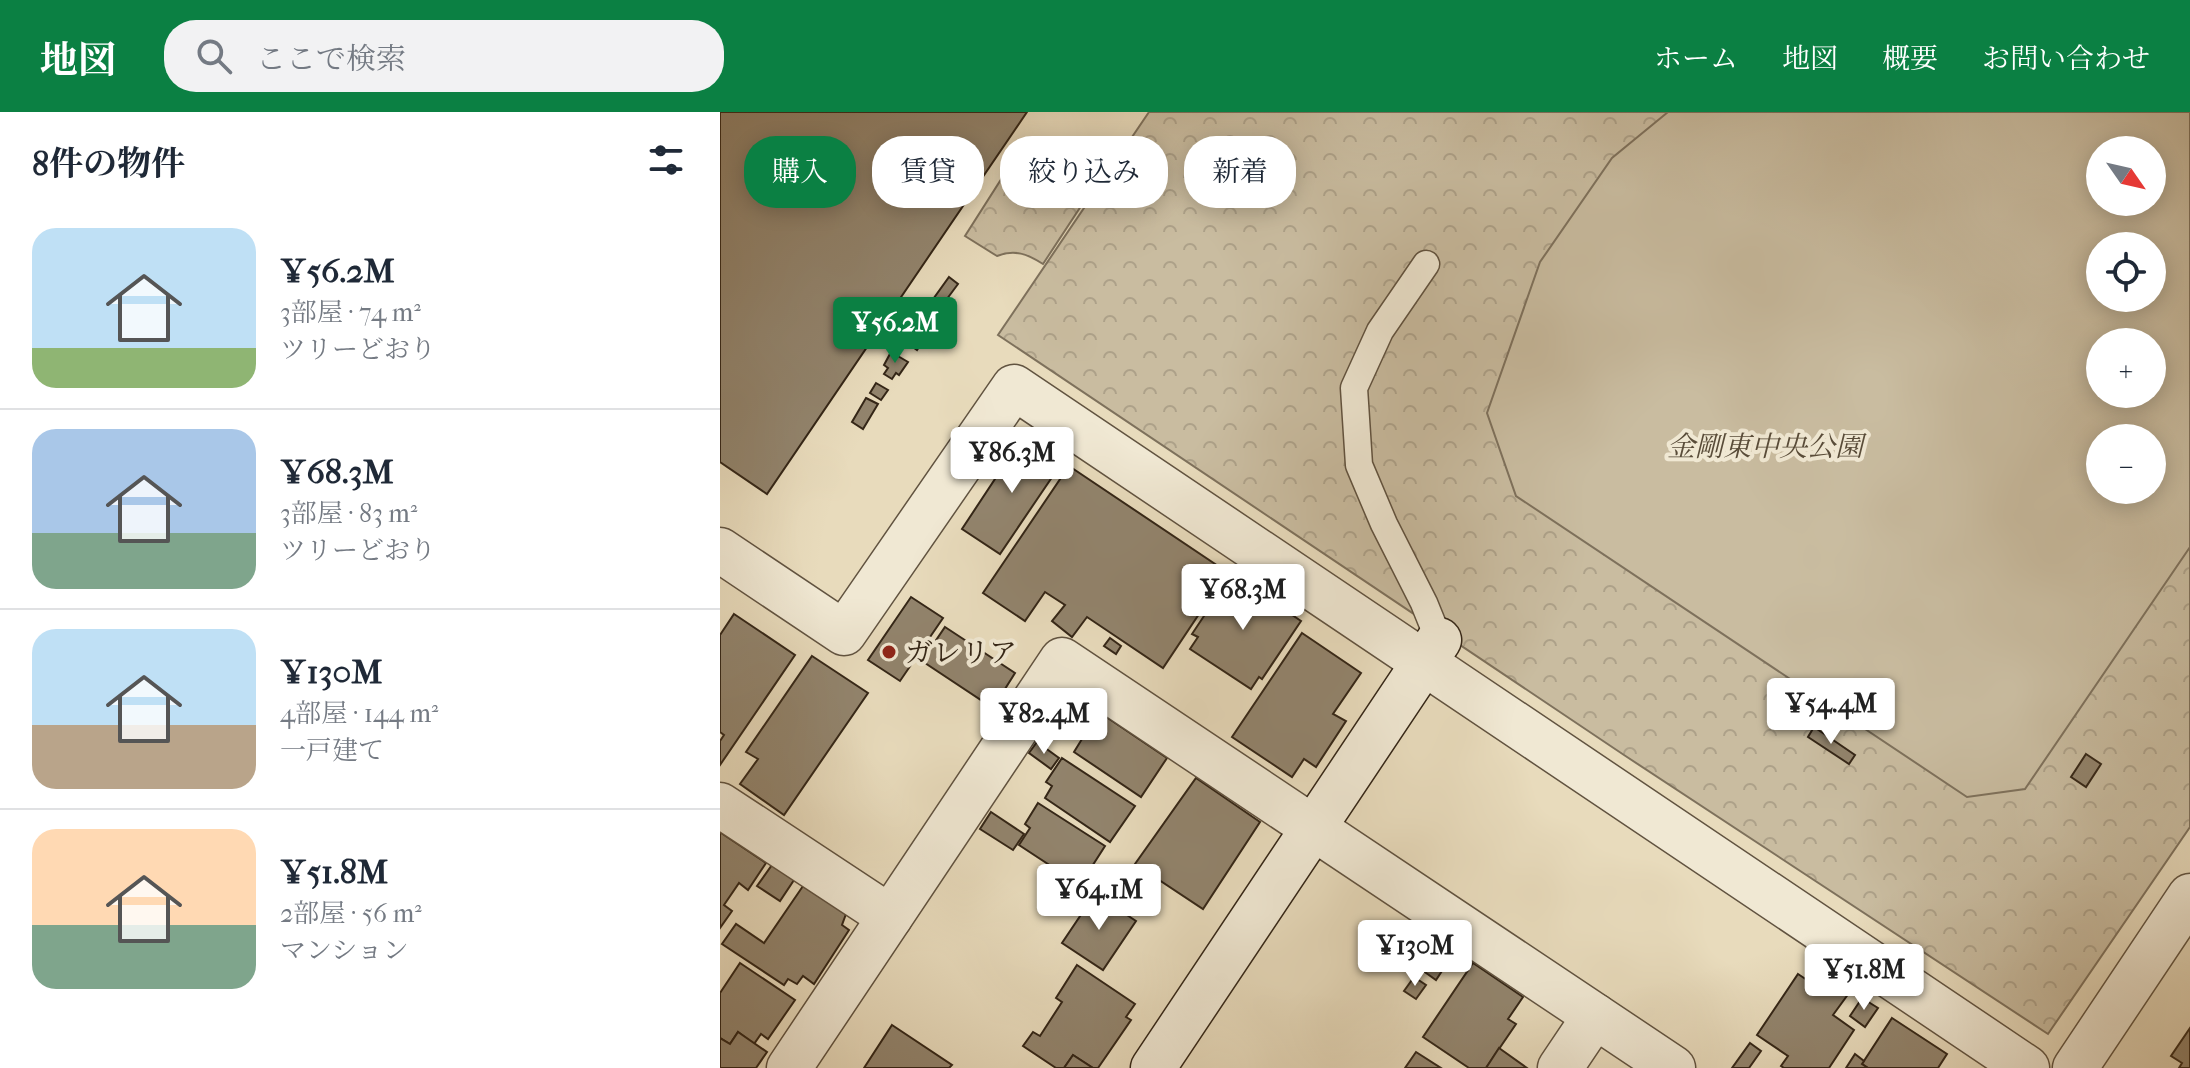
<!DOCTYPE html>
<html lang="ja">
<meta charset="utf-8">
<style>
:root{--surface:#fff;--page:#f2f2f3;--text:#1f2937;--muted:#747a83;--line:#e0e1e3;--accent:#0b8043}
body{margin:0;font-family:"IM FELL French Canon","Noto Serif JP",serif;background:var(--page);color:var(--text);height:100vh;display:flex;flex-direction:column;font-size:30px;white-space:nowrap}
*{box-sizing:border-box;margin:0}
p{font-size:26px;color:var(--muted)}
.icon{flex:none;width:44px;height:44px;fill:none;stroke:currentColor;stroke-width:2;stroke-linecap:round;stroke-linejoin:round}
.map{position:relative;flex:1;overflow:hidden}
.drawer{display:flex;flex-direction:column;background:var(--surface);width:720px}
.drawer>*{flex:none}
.top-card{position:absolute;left:24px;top:24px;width:760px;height:72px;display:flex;gap:16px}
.needle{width:52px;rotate:124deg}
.controls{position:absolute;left:1366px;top:24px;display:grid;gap:16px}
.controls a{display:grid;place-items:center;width:80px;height:80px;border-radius:50%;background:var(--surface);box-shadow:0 4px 20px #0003;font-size:40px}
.price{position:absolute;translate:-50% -68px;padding:0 18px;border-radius:8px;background:#fff;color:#222;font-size:26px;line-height:52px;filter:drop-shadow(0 2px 4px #0008)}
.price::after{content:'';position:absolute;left:50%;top:48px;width:24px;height:18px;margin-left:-12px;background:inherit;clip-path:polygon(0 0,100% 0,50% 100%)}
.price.active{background:var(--accent);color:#fff}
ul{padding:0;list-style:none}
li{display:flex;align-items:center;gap:24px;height:200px;padding:0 32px}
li+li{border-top:2px solid var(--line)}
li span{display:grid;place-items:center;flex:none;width:224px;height:160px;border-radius:24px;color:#555}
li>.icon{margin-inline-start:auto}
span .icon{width:96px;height:96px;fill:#fffc;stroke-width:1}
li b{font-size:34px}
h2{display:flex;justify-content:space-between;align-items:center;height:96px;padding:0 32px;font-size:34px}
.pill{padding:0 28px;border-radius:32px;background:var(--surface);box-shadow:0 4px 20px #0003;font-size:28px;line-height:72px}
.pill.active{background:var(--accent);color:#fff}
header{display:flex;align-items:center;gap:48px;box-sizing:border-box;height:112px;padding:0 40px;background:var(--accent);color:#fff}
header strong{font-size:38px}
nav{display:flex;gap:44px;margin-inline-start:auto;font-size:28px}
.search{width:560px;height:72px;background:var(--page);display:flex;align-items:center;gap:20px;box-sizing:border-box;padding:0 28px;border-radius:32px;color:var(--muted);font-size:30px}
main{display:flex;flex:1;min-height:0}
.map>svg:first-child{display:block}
</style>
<header>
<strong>地図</strong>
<div class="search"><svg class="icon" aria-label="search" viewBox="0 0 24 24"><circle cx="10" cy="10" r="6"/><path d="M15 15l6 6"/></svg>ここで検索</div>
<nav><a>ホーム</a><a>地図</a><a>概要</a><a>お問い合わせ</a></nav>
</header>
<main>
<section class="drawer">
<h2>8件の物件<svg class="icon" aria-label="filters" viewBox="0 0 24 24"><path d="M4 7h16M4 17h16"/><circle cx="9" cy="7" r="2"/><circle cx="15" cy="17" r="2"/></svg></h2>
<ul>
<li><span style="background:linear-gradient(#bfe0f5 75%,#8fb573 0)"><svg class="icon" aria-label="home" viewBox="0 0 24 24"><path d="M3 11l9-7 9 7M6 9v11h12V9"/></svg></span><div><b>¥56.2M</b><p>3部屋 · 74 m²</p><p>ツリーどおり</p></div></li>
<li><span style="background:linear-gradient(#a9c7e8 65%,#7fa58c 0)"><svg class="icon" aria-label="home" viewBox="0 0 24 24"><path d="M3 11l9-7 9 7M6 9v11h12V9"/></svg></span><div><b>¥68.3M</b><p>3部屋 · 83 m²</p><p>ツリーどおり</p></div></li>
<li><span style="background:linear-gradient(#bfe0f5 60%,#b9a48a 0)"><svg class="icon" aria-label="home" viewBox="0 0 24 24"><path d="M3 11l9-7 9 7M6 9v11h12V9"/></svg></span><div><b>¥130M</b><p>4部屋 · 144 m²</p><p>一戸建て</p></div></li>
<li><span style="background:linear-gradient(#ffd9b3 60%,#7fa58c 0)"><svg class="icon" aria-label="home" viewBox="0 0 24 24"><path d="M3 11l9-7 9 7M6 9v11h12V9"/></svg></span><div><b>¥51.8M</b><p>2部屋 · 56 m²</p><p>マンション</p></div></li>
</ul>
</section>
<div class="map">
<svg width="1470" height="956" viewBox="0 0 1470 956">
<defs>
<pattern id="park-crowns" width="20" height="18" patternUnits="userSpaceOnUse" patternTransform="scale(2)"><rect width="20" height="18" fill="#c9bca0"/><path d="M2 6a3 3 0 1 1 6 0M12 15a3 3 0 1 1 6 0" fill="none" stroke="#ada189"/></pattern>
</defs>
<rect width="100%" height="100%" fill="#e8dbbc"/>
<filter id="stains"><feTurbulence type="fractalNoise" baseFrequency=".0025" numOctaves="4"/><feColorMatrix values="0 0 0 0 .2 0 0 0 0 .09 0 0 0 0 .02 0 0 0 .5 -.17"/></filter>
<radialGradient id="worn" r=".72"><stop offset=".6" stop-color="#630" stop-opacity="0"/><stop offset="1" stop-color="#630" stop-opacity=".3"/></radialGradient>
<!-- park -->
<g fill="url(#park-crowns)" stroke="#7e715c" stroke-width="2" fill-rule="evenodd">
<path d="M429,0h1041v715l-142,207 -424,-279 -626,-420zM1380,38h52v52h-52zM1380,134h52v52h-52zM1380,230h52v52h-52zM1380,326h52v52h-52z"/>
<path d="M296,44l69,44 -42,64c-16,-10 -28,-15 -46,-8l-32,-20z"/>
</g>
<!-- pitch -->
<path fill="#c9bca0" stroke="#7e715c" stroke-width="2" fill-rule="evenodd" d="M948,0h522v435l-165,242 -58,8 -451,-301 -29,-83 53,-151 72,-104zM1380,38h52v52h-52zM1380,134h52v52h-52zM1380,230h52v52h-52zM1380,326h52v52h-52z"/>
<!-- building -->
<g fill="#92846d" stroke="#342617" stroke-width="2">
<path d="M0,0h307l-260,382 -47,-32z"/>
<path d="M229,165l9,7 -23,31 -9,-6z"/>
<path d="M198,203l15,10 -16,25 -15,-11z"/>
<path d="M171,240l17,10 -9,13 -3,-2 -4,6 -8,-5 4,-6 -4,-3z"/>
<path d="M156,271l12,7 -7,10 -11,-7z"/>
<path d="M146,286l12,6 -15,25 -11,-7z"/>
<path d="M304,323l39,26 -63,93 -38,-25z"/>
<path d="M349,354l158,106 -64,96 -76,-51 -15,20 -20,-16 13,-16 -20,-13 -20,29 -42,-28z"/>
<path d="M512,462l69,47 -39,58 -3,-2 -8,12 -61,-40 8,-12 -6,-3z"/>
<path d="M191,485l32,21 -43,63 -32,-21z"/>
<path d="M14,502l61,41 -75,110v-24l4,-6 -4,-3v-97z"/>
<path d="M225,515l70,46 -22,35 -71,-47z"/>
<path d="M582,521l59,40 -28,41 13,7 -30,46 -12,-8 -12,18 -60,-40z"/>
<path d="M390,526l11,8 -5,8 -12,-8z"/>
<path d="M92,544l56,37 -84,122 -44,-31 18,-25 -12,-7z"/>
<path d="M376,598l71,48 -26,39 -67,-45 8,-13 -4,-2z"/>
<path d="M1094,615l41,28 -6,9 -41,-27z"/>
<path d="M317,630l22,16 -8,11 -22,-16z"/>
<path d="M1366,642l15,10 -15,23 -15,-10z"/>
<path d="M342,646l73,48 -25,36 -65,-44 7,-12 -6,-4z"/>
<path d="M476,666l64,44 -57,87 -68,-45z"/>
<path d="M318,691l67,43 -25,39 -61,-40 11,-17 -5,-4z"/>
<path d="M271,700l33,22 -11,16 -33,-21z"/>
<path d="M0,720l46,31 -18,27 -9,-7 -15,22 8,6 -12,17z"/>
<path d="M52,753l22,15 -14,21 -23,-15z"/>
<path d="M83,774l43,28 -4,11 7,5 -35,54 -11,-8 -6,8 -9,-5 -4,6 -62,-41 14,-20 28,19z"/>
<path d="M375,782l41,27 -33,49 -41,-27z"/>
<path d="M722,827l15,9 -21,32 -14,-10z"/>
<path d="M20,851l55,37 -27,39 -7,-5 -7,10 -16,-12 -8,12 -10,-6v-45z"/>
<path d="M753,851l50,34 -15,22 8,5 -30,44h-17l-46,-31z"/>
<path d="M357,853l58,39 -9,13 5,3 -33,48h-5l-20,-13 -9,13h-8l-33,-22 10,-14 7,4 22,-34 -6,-4z"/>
<path d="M1078,862l15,10 8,-10 28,19 -16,22 21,15 -25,38h-45l-3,-2 7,-10 -31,-21z"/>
<path d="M694,865l12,8 -10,14 -12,-8z"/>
<path d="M1142,886l16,10 -13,19 -15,-11z"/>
<path d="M1172,906l55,36 -9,14h-70l-6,-4z"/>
<path d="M172,913l60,40 -3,3h-85z"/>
<path d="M1470,916v40h-11l3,-5 -11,-7z"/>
<path d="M18,920l29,20 -11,16h-36v-30l10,6z"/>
<path d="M1030,931l11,8 -12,17h-17z"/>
<path d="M779,936l28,20h-41z"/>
<path d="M696,940l25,16h-36z"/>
<path d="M1135,942l9,7 -2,3 6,4h-22z"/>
<path d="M353,943l20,13h-29z"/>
</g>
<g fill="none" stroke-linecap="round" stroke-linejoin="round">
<defs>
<path id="lane" d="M706,152l-46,67 -26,57 5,77 25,59 40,79 15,37"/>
<g id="street">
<path d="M0,438l124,83 170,-246 1013,681"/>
<path d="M0,693l170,112"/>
<path d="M69,956l273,-408 611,408"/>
<path d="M840,956l35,-52"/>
<path d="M1355,956l115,-172"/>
</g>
<path id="secondary" d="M433,956l286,-428"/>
</defs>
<!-- lane casing -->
<use href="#lane" stroke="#615340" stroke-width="29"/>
<!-- street casing -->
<use href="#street" stroke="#615340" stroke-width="47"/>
<!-- secondary casing -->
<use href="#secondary" stroke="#342617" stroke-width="47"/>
<!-- lane -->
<use href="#lane" stroke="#f0e8d3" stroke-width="26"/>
<!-- street -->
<use href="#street" stroke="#f0e8d3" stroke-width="44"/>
<!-- secondary -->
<use href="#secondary" stroke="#f0e8d3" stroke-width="44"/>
</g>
<!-- markers -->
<circle fill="#8f2418" stroke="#f0e8d3" stroke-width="3" cx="169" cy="540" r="8"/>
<g text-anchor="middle" stroke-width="8" stroke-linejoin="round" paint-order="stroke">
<!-- park labels -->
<g font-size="28" font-style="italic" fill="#594c39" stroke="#f0e8d3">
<text x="1045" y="344">金剛東中央公園</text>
</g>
<!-- poi labels -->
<g font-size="28" fill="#342617" stroke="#f0e8d3" text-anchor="start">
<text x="185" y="550">ガレリア</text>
</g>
</g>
<rect width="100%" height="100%" filter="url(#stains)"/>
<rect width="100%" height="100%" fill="url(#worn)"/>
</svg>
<div class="controls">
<a><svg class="needle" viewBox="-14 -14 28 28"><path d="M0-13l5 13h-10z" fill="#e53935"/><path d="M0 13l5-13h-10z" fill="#747a83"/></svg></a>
<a><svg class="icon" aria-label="locate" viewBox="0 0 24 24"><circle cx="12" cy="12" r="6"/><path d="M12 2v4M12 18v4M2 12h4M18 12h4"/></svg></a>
<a>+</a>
<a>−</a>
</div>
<b class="price active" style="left:175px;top:253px">¥56.2M</b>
<b class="price" style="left:292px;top:383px">¥86.3M</b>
<b class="price" style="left:523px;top:520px">¥68.3M</b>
<b class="price" style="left:1111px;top:634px">¥54.4M</b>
<b class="price" style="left:324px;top:644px">¥82.4M</b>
<b class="price" style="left:379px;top:820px">¥64.1M</b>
<b class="price" style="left:695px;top:876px">¥130M</b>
<b class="price" style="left:1144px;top:900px">¥51.8M</b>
<div class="top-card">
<a class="pill active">購入</a>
<a class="pill">賃貸</a>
<a class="pill">絞り込み</a>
<a class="pill">新着</a>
</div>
</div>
</main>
